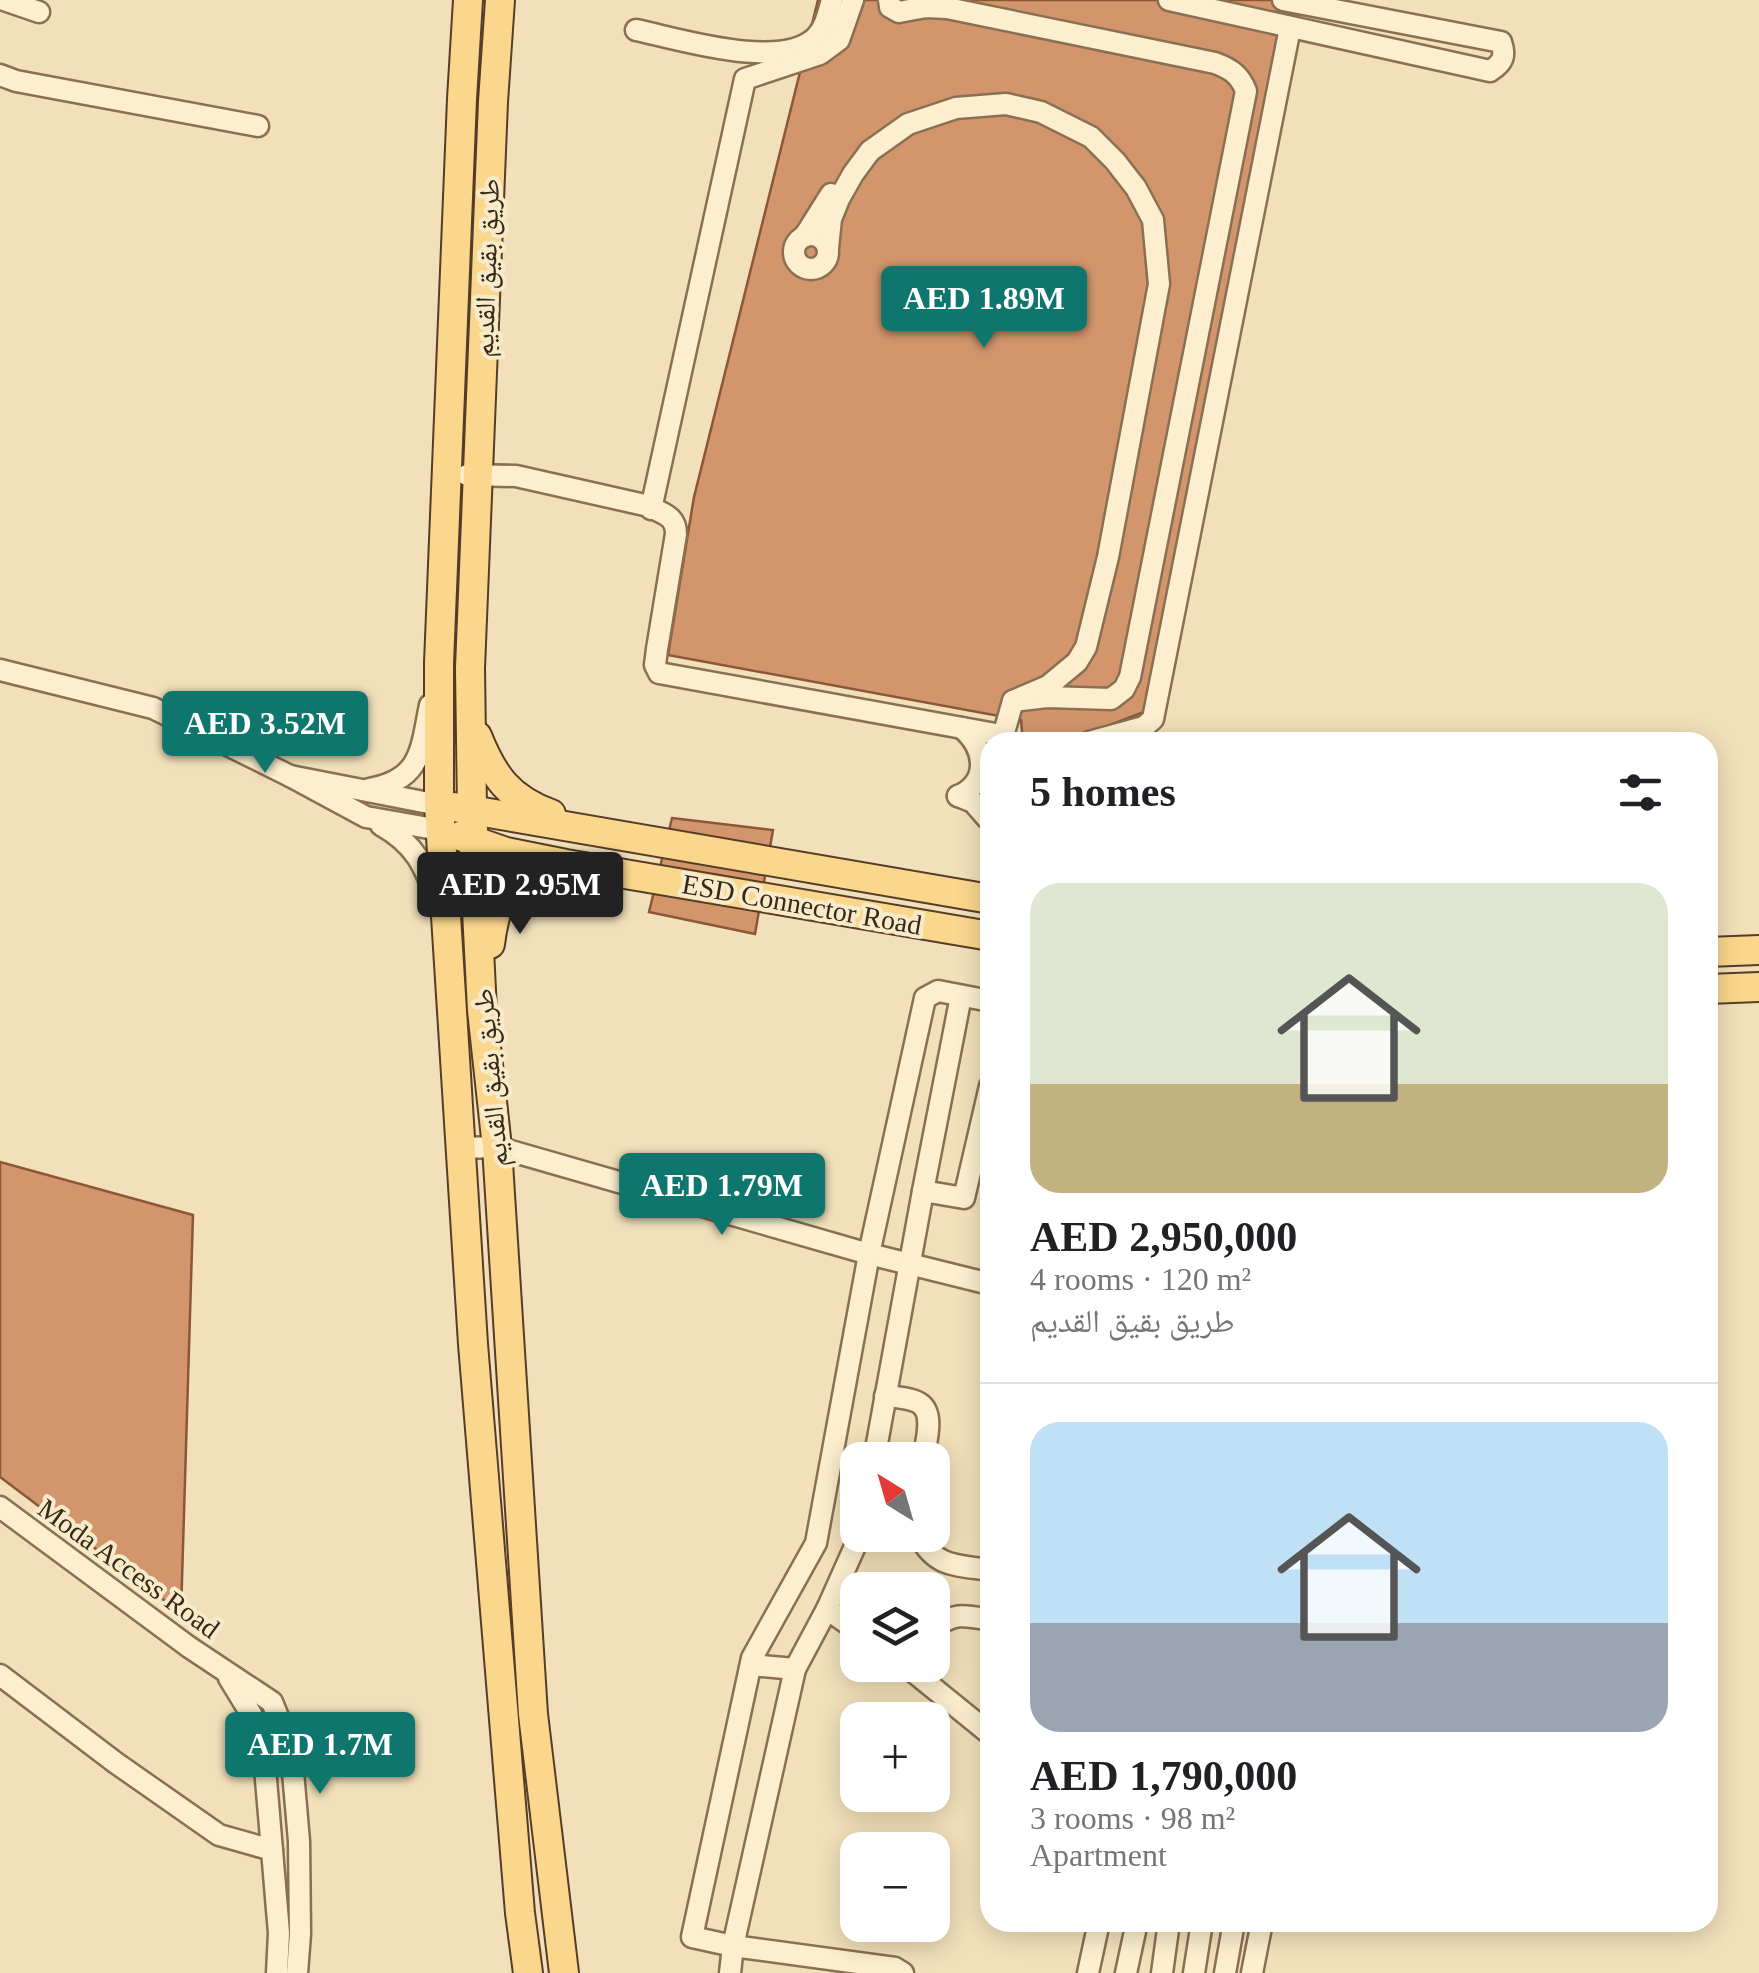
<!DOCTYPE html>
<meta charset="utf-8">
<style>
:root{--surface:#fff;--page:#f2f2f2;--text:#202124;--muted:#757577;--line:#e0e0e0;--accent:#0f766e}
body{margin:0;font-family:"Times New Roman","Noto Naskh Arabic",serif;background:var(--page);color:var(--text);height:100vh;display:flex;flex-direction:column;font-size:38px;white-space:nowrap}
*{box-sizing:border-box;margin:0}
p{font-size:32px;color:var(--muted)}
.icon{flex:none;width:55px;height:55px;fill:none;stroke:currentColor;stroke-width:2;stroke-linecap:round;stroke-linejoin:round}
.map{position:relative;flex:1;overflow:hidden}
.details{position:absolute;left:980px;top:732px;width:738px;height:1200px;display:flex;flex-direction:column;background:var(--surface);border-radius:30px;box-shadow:0 5px 25px #0003}
.details>*{flex:none}
.needle{width:65px;rotate:323deg}
.controls{position:absolute;left:840px;top:1442px;display:grid;gap:20px}
.controls a{display:grid;place-items:center;width:110px;height:110px;border-radius:20px;background:var(--surface);box-shadow:0 5px 25px #0003;font-size:50px}
.price{position:absolute;translate:-50% -85px;padding:0 22px;border-radius:10px;background:var(--accent);color:#fff;font-size:32px;line-height:65px;filter:drop-shadow(0 2px 5px #0008)}
.price::after{content:'';position:absolute;left:50%;top:60px;width:30px;height:22px;margin-left:-15px;background:inherit;clip-path:polygon(0 0,100% 0,50% 100%)}
.price.active{background:#222;color:#fff}
ul{padding:0;list-style:none}
li{display:grid;align-content:center;gap:20px;height:530px;padding:0 50px}
li+li{border-top:2px solid var(--line)}
li span{display:grid;place-items:center;height:310px;border-radius:30px;color:#555}
li>.icon{margin-inline-start:auto}
span .icon{width:180px;height:180px;fill:#fffc;stroke-width:1}
li b{font-size:42px}
h2{display:flex;justify-content:space-between;align-items:center;height:120px;padding:0 50px;font-size:42px}
.map>svg:first-child{display:block}
</style>
<div class="map">
<svg width="1759" height="1973" viewBox="0 0 1759 1973">
<rect width="100%" height="100%" fill="#f2e0ba"/>
<!-- building -->
<g fill="#d3966c" stroke="#8b5737" stroke-width="2.5">
<path d="M818,0h484l-153,710 -83,32h-43l-2,-22 -353,-65 26,-158z"/>
<path d="M672,818l101,12 -18,104 -106,-22z"/>
<path d="M0,1162l193,53 -12,398 -181,-136z"/>
</g>
<g fill="none" stroke-linecap="round" stroke-linejoin="round">
<defs>
<g id="minor">
<path d="M4,0l35,12"/>
<path d="M889,0l1,7 9,5 27,-5 21,1 268,55c16,6 25,12 31,28l-116,586 -6,12 -13,10 -64,-2 -34,4"/>
<path d="M1169,0l321,71c13,-8 16,-15 11,-29l-218,-42"/>
<path d="M636,30c43,9 147,42 181,6 9,-10 11,-23 15,-36"/>
<path d="M0,75l16,6 242,45"/>
<circle cx="811" cy="252" r="17"/>
<path d="M804,237l27,-43"/>
<path d="M828,248l3,-29 8,-20 14,-25 17,-23 38,-27 48,-16 50,-4 35,8 50,25 24,24 21,27 17,32 6,64 -51,273 -22,90 -9,15 -29,24 -35,15 -10,35"/>
<path d="M467,475l49,1 133,30c13,8 27,9 27,28l-19,115 -2,16 4,8 342,62 4,4v3"/>
<path d="M651,509l94,-430 75,-25 19,-14 14,-40"/>
<path d="M0,670l153,38 137,68"/>
<path d="M1089,742l55,-15 9,-8 137,-691"/>
<path d="M369,789c53,-9 52,-40 61,-84"/>
<path d="M958,796c32,-14 28,-47 4,-68"/>
<path d="M958,796l15,6 14,16"/>
<path d="M439,805l-149,-29 76,41 74,13"/>
<path d="M381,825c36,20 44,43 58,79"/>
<path d="M460,1148l37,-1 372,107 121,30"/>
<path d="M923,1191l38,-195"/>
<path d="M885,1396c10,1 26,2 34,7 17,10 6,42 4,57"/>
<path d="M874,1460l49,-269 41,7 26,-112"/>
<path d="M0,1507l189,140 83,55 19,47 8,92 1,93 -3,39"/>
<path d="M860,1535l-33,74 -32,60 -62,277 -41,-9 60,-279 64,-115 53,-289 56,-256 13,-7 52,10"/>
<path d="M919,1535c16,33 38,30 71,35"/>
<path d="M827,1609l31,22"/>
<path d="M932,1629c23,-17 32,-14 58,-9"/>
<path d="M751,1665l44,4"/>
<path d="M905,1665l85,69"/>
<path d="M0,1675l116,88 103,72 53,15"/>
<path d="M229,1678l22,36 13,42 15,177 -2,40"/>
<path d="M730,1973l3,-27 162,22 8,5"/>
<path d="M1088,1973l11,-51"/>
<path d="M1126,1973l11,-51"/>
<path d="M1162,1973l7,-51"/>
<path d="M1194,1973l8,-51"/>
<path d="M1225,1973l9,-51"/>
<path d="M1252,1973l10,-51"/>
</g>
<g id="major">
<path d="M468,0l-6,99 -23,564v142l34,539 47,569 8,60"/>
<path d="M500,0l-7,102 -23,566 2,142 10,200 15,137 36,567 31,259"/>
<path d="M477,736c16,40 32,63 74,78"/>
<path d="M454,807l536,92"/>
<path d="M460,836l46,16 60,12 424,72"/>
<path d="M490,944c6,-48 18,-72 69,-79"/>
<path d="M1708,952l51,-2"/>
<path d="M1708,989l51,-2"/>
</g>
</defs>
<!-- minor casing -->
<use href="#minor" stroke="#8a7053" stroke-width="25"/>
<!-- major casing -->
<use href="#major" stroke="#563d28" stroke-width="32"/>
<!-- minor -->
<use href="#minor" stroke="#fceece" stroke-width="20"/>
<!-- major -->
<use href="#major" stroke="#fad78d" stroke-width="28"/>
</g>
<g text-anchor="middle" stroke-width="8" stroke-linejoin="round" paint-order="stroke">
<!-- street labels -->
<g font-size="28" fill="#372819" stroke="#f8ebca">
<text transform="translate(486 268) rotate(-88)" y="10">طريق بقيق القديم</text>
<text transform="translate(802 904) rotate(10)" y="10">ESD Connector Road</text>
<text transform="translate(490 1078) rotate(-95)" y="10">طريق بقيق القديم</text>
<text transform="translate(129 1568) rotate(36)" y="10">Moda Access Road</text>
</g>
</g>
</svg>
<div class="controls">
<a><svg class="needle" viewBox="-14 -14 28 28"><path d="M0-13l5 13h-10z" fill="#e53935"/><path d="M0 13l5-13h-10z" fill="#757577"/></svg></a>
<a><svg class="icon" aria-label="layers" viewBox="0 0 24 24"><path d="M12 4l9 5-9 5-9-5zM3 14l9 5 9-5"/></svg></a>
<a>+</a>
<a>−</a>
</div>
<b class="price" style="left:984px;top:351px">AED 1.89M</b>
<b class="price" style="left:265px;top:776px">AED 3.52M</b>
<b class="price active" style="left:520px;top:937px">AED 2.95M</b>
<b class="price" style="left:722px;top:1238px">AED 1.79M</b>
<b class="price" style="left:320px;top:1797px">AED 1.7M</b>
<section class="details">
<h2>5 homes<svg class="icon" aria-label="filters" viewBox="0 0 24 24"><path d="M4 7h16M4 17h16"/><circle cx="9" cy="7" r="2"/><circle cx="15" cy="17" r="2"/></svg></h2>
<ul>
<li><span style="background:linear-gradient(#dfe7d0 65%,#c2b280 0)"><svg class="icon" aria-label="home" viewBox="0 0 24 24"><path d="M3 11l9-7 9 7M6 9v11h12V9"/></svg></span><div><b>AED 2,950,000</b><p>4 rooms · 120 m²</p><p>طريق بقيق القديم</p></div></li>
<li><span style="background:linear-gradient(#bfe0f5 65%,#9aa5b1 0)"><svg class="icon" aria-label="home" viewBox="0 0 24 24"><path d="M3 11l9-7 9 7M6 9v11h12V9"/></svg></span><div><b>AED 1,790,000</b><p>3 rooms · 98 m²</p><p>Apartment</p></div></li>
</ul>
</section>
</div>
